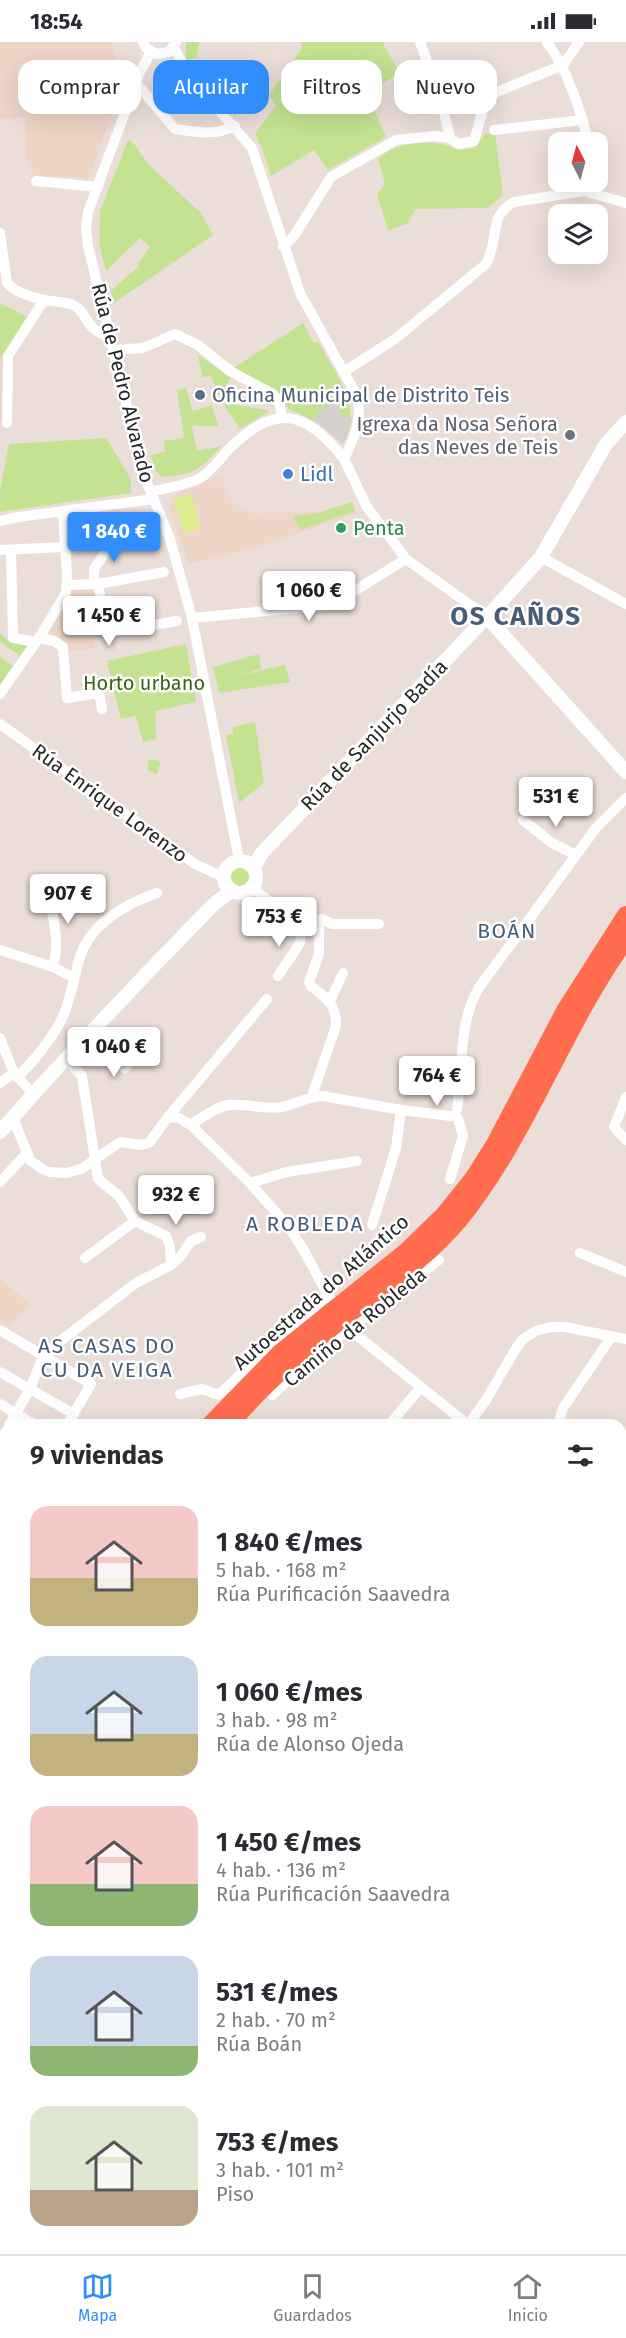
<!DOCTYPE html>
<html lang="es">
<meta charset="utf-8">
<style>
:root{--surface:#fff;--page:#f2f2f3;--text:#2b2b33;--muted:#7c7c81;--line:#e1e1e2;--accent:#328efd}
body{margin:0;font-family:"Fira Sans",sans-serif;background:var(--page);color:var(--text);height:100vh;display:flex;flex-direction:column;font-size:22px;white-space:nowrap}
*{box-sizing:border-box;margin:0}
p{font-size:20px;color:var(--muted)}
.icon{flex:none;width:33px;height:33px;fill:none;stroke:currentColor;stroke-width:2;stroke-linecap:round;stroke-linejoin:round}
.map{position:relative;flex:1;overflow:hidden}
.side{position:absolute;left:0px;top:1377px;width:627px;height:836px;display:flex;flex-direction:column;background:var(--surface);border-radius:18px 18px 0 0;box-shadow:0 6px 24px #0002}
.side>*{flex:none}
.guide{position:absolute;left:18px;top:18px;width:591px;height:54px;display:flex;gap:12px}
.needle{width:39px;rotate:354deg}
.fabs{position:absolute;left:548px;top:90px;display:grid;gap:12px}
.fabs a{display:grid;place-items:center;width:60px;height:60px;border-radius:12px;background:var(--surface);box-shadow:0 6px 24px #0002;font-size:30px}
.price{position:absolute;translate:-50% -51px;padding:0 14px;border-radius:6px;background:#fff;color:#222;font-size:20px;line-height:39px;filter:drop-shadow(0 2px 3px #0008)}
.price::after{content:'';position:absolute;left:50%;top:36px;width:18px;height:14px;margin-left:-9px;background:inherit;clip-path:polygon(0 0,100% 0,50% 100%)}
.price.active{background:var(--accent);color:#fff}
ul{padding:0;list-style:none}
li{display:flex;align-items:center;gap:18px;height:150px;padding:0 30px}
li span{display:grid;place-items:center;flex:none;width:168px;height:120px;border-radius:18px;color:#555}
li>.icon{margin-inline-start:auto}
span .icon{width:72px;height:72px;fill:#fffc;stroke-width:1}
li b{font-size:26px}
h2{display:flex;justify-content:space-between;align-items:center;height:72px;padding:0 30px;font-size:26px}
.chip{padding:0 21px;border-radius:18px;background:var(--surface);box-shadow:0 6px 24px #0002;font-size:21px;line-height:54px}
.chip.active{background:var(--accent);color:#fff}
.status{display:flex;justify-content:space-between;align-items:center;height:42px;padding:0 30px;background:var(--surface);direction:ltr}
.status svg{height:16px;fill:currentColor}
.tab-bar{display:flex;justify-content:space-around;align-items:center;height:84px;border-top:2px solid var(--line);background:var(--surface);font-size:16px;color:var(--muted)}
.tab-bar a{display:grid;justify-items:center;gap:3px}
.tab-bar .active{color:var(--accent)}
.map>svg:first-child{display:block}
</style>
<div class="status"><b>18:54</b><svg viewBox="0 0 49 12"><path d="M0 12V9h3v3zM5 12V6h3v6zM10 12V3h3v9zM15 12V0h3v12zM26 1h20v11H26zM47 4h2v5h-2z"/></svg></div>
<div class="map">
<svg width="626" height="2212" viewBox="0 0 626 2212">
<rect width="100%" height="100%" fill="#ebded8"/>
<!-- education -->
<g fill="#edd6c6">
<path d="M0,0h111l8,26 2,22 -32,88 -55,-2 -9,-17v-41h-25z"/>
<path d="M0,314l4,1 -1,63h-3z"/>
<path d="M220,435l14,27 21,9 64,-1 33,-10 6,11 -106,36 -63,15 -19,-57 1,-7 4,-6z"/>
<path d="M71,548h22l8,48 -8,1 1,10 -26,2 -1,-7 -22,-12 12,-16 3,1z"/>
<path d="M0,1235l31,29 -24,21 -7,-9z"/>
</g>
<!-- green -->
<g fill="#c3e392">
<path d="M186,0h13l-2,16 -11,2z"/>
<path d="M299,0h85v4l17,28 -36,17 21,46 -58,33 -14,-20 -43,26 -8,-25 -8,-17 21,-29 -7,-10 34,-48z"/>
<path d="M236,37l17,19 -18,18 -17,-20z"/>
<path d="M495,91l8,62 -16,13 -71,1 -9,15 -19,6 -11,-36 8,-10 -7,-26c7,-4 14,-10 22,-12 17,-4 42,-6 57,4l18,-2 10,-14z"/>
<path d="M128,98l4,1 17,24 52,48 12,22 -99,68 -3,-12 28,-25 -1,-2 12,-17 -10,-9 -34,33 -7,-27 1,-33z"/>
<path d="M0,261l29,15 -25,39 -4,-1z"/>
<path d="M303,281l10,19 6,1c17,33 43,61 26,99l-3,1 -24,-20 -29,-14 -7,-11 -50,-29z"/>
<path d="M198,313l33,23 -12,18 -8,-20 -9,1z"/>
<path d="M186,346l7,23 19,-6 6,21h-26l5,25 25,-5c-23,23 -26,29 -60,31l-6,-5 -5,-17 14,-3 -1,-11 20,-3 -7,-48z"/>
<path d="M222,360l48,9 -30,18z"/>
<path d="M106,396l25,41v14l-131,19v-22l9,-46z"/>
<path d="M352,460l3,9 -55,19 -7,-14 26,-3z"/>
<path d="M0,591l7,7 20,6 -7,10 -20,-14z"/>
<path d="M186,602l10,58 -41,9 1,28 -13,3 -7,-26 -15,3 -14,-58z"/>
<path d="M259,612l2,15 -24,7 48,-11 5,17 -71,11 -6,-26z"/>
<path d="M0,615l13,9 -13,19z"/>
<path d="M255,680l9,61 -25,20 -13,-68 7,-1v-7z"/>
<path d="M149,717l12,2 -4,13 -10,-4z"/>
<circle cx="240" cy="835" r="10"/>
<path d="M6,1635v39l-6,3v-38z"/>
<path d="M626,1669v97h-5v-90z"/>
<path d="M0,2139l6,6v42l-6,12z"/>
<path d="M186,2207h59l-1,5h-53z"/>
</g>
<!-- pitch -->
<path fill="#dceb8d" d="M191,452l10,35 -17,4 -10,-34z"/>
<!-- plaza -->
<path fill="#d6cfcb" d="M328,358l14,4 -3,10 13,5 -7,23 -3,1 -27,-22 4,-12 6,1z"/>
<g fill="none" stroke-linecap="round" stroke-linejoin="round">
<!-- street -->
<g stroke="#fff" stroke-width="10">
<path d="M143,0l3,6 11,6 12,-2 7,-10"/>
<path d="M420,0l21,57 9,39"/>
<path d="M547,0c21,30 33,65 41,100"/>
<path d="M174,5l14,28 64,73 48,145 57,103c6,23 -3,42 -13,63l23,48 39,52 81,58"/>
<path d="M151,10l-11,20 -52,140 -2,17 2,17 55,227 27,66 22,79 47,242"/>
<path d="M136,41l39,46c20,3 41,7 60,-3"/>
<path d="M494,88l89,-10"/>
<path d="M36,139l62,6"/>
<path d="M0,191l7,50c8,9 26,15 38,17 9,2 19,1 28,5 16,7 9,24 37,32"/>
<path d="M283,205l11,-11 37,-59 65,-37 38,-4 16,2 9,6 15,-3 13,-45 76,-31 16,-23"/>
<path d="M114,308l29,-2 32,-14 23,11 32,26 43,23 6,7 3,16"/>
<path d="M345,329l50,-32 91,-75c14,-25 1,-47 28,-62l70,-11 42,12"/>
<path d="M7,381l1,-67 36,-56"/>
<path d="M151,450c16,-5 35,-6 49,-14 12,-7 20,-20 30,-30 45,-45 76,-38 114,11"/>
<path d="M0,479l18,-4 136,-18"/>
<path d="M0,508l65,-3"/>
<path d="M11,508l2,88 23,4"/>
<path d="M541,515l85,47"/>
<path d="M94,542v-15l22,-33"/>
<path d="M98,542l9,49 70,-12"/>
<path d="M67,543l31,-1 66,-12"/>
<path d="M192,576l140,-13 74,-46"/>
<path d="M39,596l15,3 9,6 4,51 32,-5 3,16"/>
<path d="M0,652l39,-56 27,-45 1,-17 -4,-64"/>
<path d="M0,682l195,140 28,13"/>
<path d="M523,778l29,23 24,12"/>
<path d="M44,841c8,26 17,57 9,84"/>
<path d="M252,846l43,33 7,2 20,-4 10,5h47"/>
<path d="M0,908l53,17 21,11"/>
<path d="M278,934l22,-33 1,-9 -6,-13"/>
<path d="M330,959l13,-28"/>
<path d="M0,996l14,35 19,21"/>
<path d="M87,996l38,30 14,-17"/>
<path d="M66,1017l16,17 16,103 21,17 16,25 31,15 4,10 1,19"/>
<path d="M17,1035c16,-14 38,-42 47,-63 7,-17 10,-36 15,-54 10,-36 44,-55 78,-67"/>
<path d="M0,1041l14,-10"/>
<path d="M312,1054l24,-70c0,-23 -9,-27 -25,-40l-2,-4 10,-28v-26"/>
<path d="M626,1055l-12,30 12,13"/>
<path d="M457,1067c6,-40 1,-84 21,-120l118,-161 30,-30"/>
<path d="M168,1075l99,-118"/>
<path d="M13,1076l17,42 12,9 7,3 18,1 16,-5 37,-26 22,3 7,-2 19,-26 11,1 12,7 59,58 38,43 15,23 25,46 26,38 114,92"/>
<path d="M191,1083c11,-8 25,-18 38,-20 18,-2 34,5 53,2 15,-3 26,-11 41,-11l78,14 50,6"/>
<path d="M450,1137l13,-43 -5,-18"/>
<path d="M0,1140l26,-28"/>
<path d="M250,1141l37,-11 70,-11"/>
<path d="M372,1183l24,-77 5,-38"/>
<path d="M580,1211l46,19"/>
<path d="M85,1216l50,-37"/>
<path d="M0,1288l91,54 -24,41"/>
<path d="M0,1330l74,42"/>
<path d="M180,1352l22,-5 17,6 41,-40 68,-60"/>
<path d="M272,1353l52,-47 115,-88"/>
<path d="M0,1362l35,21"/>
<path d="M9,1383l21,-36 13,-32 7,-8 86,-66 35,-18 10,-9 10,-15 10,-4"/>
<path d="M389,1383l32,-38"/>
<path d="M468,1383l18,-25 29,-50 8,-11 13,-8 14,-4h15l61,12"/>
<path d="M561,1383l-1,-7 3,-10 49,-72"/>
<path d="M2,1395l4,-6"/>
<path d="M0,1534l6,3"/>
<path d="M0,1754l2,-17"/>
<path d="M621,1985l5,-8"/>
<path d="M266,2206l3,6"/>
<path d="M227,2212l6,-6"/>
<path d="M526,2212l4,-6"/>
</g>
<!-- secondary -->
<g stroke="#fff" stroke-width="14">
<path d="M487,575l139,155"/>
<circle cx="240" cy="835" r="16"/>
<path d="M254,826l7,-14 238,-250 42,-47 65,-113 20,-22"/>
<path d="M0,1090l46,-52 102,-108 67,-69 17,-12"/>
<path d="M35,2212l2,-6"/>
<path d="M47,2212l2,-6"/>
</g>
<!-- primary -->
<g stroke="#f3a454" stroke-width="15">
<path d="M621,1410l5,-7"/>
<path d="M621,1426l5,-6"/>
<path d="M0,1833h6"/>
<path d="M0,1861h6"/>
</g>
<!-- highway -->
<g stroke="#ff6c4e" stroke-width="18">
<path d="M210,1383l70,-72 127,-102 37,-36 29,-36 22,-35 71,-135 60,-94"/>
<path d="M229,1383c29,-35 66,-68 102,-97 43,-35 92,-65 128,-108 69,-85 103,-192 167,-281"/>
<path d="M0,1611l6,-4"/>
<path d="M0,1629l6,-4"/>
</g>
</g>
<!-- markers -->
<circle fill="#5c6f8a" stroke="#fff" stroke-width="2" cx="200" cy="353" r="6"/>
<circle fill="#6b7280" stroke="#fff" stroke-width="2" cx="570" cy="393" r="6"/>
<circle fill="#3f7fe0" stroke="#fff" stroke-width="2" cx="288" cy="432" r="6"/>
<circle fill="#2e9e5b" stroke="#fff" stroke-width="2" cx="341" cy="486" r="6"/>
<g text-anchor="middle" stroke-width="5" stroke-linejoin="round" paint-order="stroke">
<!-- street labels -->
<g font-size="20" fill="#272727" stroke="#fff">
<text transform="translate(123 341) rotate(76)" y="7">Rúa de Pedro Alvarado</text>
<text transform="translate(374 693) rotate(-46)" y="7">Rúa de Sanjurjo Badía</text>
<text transform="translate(110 761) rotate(36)" y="7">Rúa Enrique Lorenzo</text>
<text transform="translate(321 1250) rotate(-41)" y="7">Autoestrada do Atlántico</text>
<text transform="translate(355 1285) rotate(-39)" y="7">Camiño da Robleda</text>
</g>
<!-- service labels -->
<g font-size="20" fill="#4e5e75" stroke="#fff" text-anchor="start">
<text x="212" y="360">Oficina Municipal de Distrito Teis</text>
</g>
<!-- worship labels -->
<g font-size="20" fill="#5b616d" stroke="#fff" text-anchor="end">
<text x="558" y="389">Igrexa da Nosa Señora<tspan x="558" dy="23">das Neves de Teis</tspan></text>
</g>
<!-- shop labels -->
<g font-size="20" fill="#366cbe" stroke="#fff" text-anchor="start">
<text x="300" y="439">Lidl</text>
</g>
<!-- leisure labels -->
<g font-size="20" fill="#27864d" stroke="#fff" text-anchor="start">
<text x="353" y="493">Penta</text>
</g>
<!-- park labels -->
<g font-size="20" fill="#3c6417" stroke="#fff">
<text x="144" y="648">Horto urbano</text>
</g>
<!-- neighbourhood labels -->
<g font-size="21" letter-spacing="1.5" fill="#475d78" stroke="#fff">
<text x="507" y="896">BOÁN</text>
<text x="305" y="1189">A ROBLEDA</text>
<text x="107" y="1311">AS CASAS DO<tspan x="107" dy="24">CU DA VEIGA</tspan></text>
</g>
<!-- district labels -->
<g font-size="26" font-weight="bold" letter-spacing="1.5" fill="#475d78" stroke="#fff">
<text x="516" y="583">OS CAÑOS</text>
</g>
</g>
</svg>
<div class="fabs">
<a><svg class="needle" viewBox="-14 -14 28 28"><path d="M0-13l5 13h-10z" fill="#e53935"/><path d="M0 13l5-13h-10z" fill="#7c7c81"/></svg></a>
<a><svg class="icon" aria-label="layers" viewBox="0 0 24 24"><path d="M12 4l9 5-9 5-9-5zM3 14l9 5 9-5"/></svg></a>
</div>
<b class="price active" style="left:114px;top:521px">1 840 €</b>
<b class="price" style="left:309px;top:580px">1 060 €</b>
<b class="price" style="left:109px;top:605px">1 450 €</b>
<b class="price" style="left:556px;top:786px">531 €</b>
<b class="price" style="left:68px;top:883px">907 €</b>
<b class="price" style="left:279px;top:906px">753 €</b>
<b class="price" style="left:114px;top:1036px">1 040 €</b>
<b class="price" style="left:437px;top:1065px">764 €</b>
<b class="price" style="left:176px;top:1184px">932 €</b>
<div class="guide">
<a class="chip">Comprar</a>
<a class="chip active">Alquilar</a>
<a class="chip">Filtros</a>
<a class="chip">Nuevo</a>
</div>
<section class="side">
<h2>9 viviendas<svg class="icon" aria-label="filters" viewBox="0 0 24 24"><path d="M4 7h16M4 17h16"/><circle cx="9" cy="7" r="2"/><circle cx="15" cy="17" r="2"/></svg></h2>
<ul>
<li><span style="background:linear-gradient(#f6c9c9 60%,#c2b280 0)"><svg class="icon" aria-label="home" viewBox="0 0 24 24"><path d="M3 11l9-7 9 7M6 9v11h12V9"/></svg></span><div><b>1 840 €/mes</b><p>5 hab. · 168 m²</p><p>Rúa Purificación Saavedra</p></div></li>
<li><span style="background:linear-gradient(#c9d6e8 65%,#c2b280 0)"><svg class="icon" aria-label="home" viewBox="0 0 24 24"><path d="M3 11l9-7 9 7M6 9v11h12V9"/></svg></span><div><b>1 060 €/mes</b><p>3 hab. · 98 m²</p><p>Rúa de Alonso Ojeda</p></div></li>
<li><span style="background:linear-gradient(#f6c9c9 65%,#8fb573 0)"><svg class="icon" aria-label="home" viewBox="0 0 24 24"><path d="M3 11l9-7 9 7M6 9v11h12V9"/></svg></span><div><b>1 450 €/mes</b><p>4 hab. · 136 m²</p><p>Rúa Purificación Saavedra</p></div></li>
<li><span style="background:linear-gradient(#c9d6e8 75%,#8fb573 0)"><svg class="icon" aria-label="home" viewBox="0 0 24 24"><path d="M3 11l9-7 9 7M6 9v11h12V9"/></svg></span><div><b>531 €/mes</b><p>2 hab. · 70 m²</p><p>Rúa Boán</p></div></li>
<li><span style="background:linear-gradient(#dfe7d0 70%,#b9a48a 0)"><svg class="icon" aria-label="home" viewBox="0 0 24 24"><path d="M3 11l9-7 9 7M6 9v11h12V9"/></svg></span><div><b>753 €/mes</b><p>3 hab. · 101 m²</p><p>Piso</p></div></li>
</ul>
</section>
</div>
<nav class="tab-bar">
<a class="active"><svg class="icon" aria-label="map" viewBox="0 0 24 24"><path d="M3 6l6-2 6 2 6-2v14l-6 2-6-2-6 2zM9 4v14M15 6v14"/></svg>Mapa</a>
<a><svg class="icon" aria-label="saved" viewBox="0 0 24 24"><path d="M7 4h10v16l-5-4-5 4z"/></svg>Guardados</a>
<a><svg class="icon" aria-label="home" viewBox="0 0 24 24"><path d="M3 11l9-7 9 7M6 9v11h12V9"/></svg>Inicio</a>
</nav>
